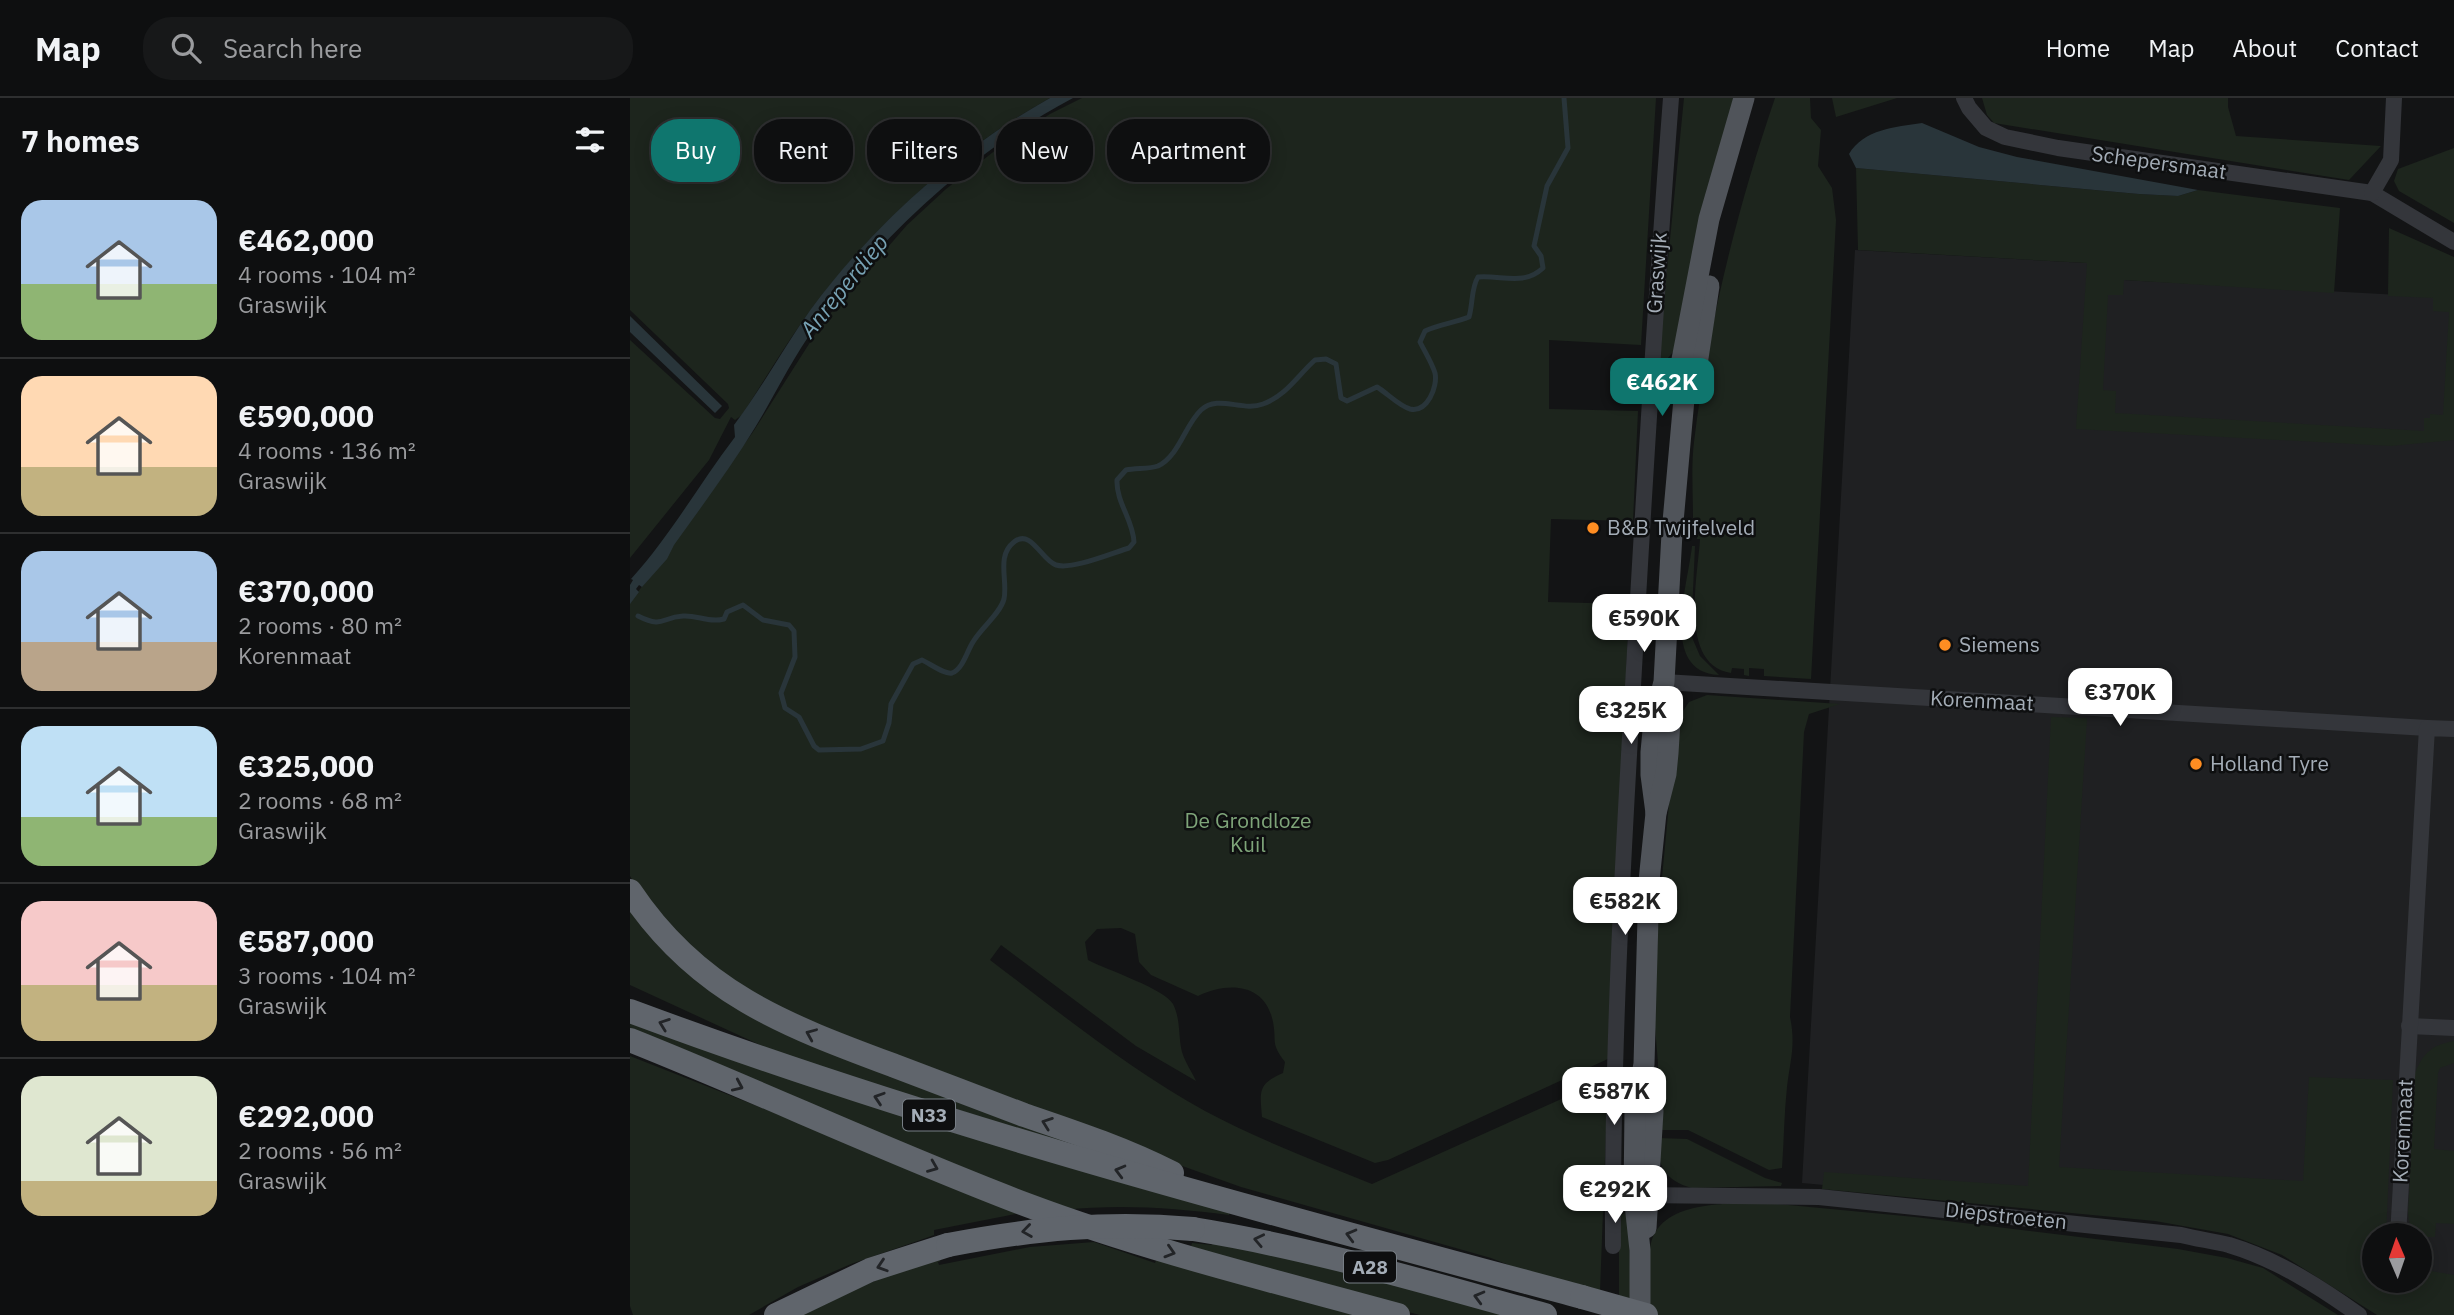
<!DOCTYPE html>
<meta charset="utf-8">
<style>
:root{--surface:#0e0f10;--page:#171819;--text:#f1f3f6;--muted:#9b9c9f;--line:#2e2f30;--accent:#0f766e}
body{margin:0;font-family:"IBM Plex Sans",sans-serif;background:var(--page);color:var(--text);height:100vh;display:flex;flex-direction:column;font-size:26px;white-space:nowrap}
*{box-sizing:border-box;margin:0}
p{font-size:23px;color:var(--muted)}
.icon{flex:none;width:38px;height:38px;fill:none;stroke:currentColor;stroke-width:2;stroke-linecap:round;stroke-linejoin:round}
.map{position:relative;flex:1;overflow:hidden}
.sheet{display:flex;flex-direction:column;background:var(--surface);width:630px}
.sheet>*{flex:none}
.hud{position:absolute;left:21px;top:21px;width:665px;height:63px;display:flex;gap:14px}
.needle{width:46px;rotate:358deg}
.fabs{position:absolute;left:1732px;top:1125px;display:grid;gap:14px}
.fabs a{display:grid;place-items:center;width:70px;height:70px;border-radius:50%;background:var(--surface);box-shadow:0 4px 18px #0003,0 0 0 2px var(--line);font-size:35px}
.price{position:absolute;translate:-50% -60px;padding:0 16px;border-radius:14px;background:#fff;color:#222;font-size:23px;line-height:46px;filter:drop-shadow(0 2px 4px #0008)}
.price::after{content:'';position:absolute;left:50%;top:42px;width:21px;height:16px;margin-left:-10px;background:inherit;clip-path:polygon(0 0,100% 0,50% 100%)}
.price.active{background:var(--accent);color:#fff}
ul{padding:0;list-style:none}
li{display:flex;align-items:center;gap:21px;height:175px;padding:0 21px}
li+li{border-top:2px solid var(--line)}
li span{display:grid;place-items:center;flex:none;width:196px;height:140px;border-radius:21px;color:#555}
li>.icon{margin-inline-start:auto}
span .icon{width:84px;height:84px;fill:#fffc;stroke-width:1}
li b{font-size:30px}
h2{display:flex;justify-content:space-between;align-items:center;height:84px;padding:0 21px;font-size:30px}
.chip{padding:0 24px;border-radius:28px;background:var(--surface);box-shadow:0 4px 18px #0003,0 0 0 2px var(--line);font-size:24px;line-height:63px}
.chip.active{background:var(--accent);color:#fff}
header{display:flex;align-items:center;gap:42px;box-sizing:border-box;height:98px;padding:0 35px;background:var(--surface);border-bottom:2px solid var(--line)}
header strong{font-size:33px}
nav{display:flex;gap:38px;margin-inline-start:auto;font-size:24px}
.search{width:490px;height:63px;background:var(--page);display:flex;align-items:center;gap:18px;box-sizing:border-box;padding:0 24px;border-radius:28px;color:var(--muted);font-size:26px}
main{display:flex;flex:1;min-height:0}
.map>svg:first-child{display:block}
</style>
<header>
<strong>Map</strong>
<div class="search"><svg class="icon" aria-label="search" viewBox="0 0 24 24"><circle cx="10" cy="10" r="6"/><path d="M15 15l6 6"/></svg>Search here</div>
<nav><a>Home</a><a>Map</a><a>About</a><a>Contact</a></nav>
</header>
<main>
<section class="sheet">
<h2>7 homes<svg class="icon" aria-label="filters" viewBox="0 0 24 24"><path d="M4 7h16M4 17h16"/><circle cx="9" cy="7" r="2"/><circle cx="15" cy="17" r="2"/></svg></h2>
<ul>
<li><span style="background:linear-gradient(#a9c7e8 60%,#8fb573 0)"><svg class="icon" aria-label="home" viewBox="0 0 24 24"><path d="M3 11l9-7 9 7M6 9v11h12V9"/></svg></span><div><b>€462,000</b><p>4 rooms · 104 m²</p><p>Graswijk</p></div></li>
<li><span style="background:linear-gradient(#ffd9b3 65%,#c2b280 0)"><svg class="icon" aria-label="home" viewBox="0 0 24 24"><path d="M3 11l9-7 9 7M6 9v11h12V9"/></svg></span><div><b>€590,000</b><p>4 rooms · 136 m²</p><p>Graswijk</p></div></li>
<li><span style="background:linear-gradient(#a9c7e8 65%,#b9a48a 0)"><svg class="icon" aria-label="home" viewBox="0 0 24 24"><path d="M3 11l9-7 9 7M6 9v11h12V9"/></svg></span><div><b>€370,000</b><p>2 rooms · 80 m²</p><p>Korenmaat</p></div></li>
<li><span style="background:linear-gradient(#bfe0f5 65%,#8fb573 0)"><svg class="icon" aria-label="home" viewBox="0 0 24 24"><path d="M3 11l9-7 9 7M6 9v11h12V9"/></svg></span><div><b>€325,000</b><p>2 rooms · 68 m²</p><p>Graswijk</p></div></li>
<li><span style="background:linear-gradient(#f6c9c9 60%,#c2b280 0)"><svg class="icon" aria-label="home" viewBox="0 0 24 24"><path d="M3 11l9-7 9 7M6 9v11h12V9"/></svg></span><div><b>€587,000</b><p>3 rooms · 104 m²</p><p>Graswijk</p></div></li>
<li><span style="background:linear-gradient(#dfe7d0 75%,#c2b280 0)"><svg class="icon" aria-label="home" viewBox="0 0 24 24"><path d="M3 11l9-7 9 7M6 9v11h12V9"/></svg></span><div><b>€292,000</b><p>2 rooms · 56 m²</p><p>Graswijk</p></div></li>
</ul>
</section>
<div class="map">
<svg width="1824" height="1217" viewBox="0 0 1824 1217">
<rect width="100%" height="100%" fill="#131415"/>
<!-- built -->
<path fill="#1f2022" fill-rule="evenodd" d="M1225,152l232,13 37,17 330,18v1017l-237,-95 -415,-37zM1745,1138h45v45h-45z"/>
<!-- green -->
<g fill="#1d251d">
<path d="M0,0h420c-94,53 -173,124 -238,210 -25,34 -47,71 -70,107l-7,5 -4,-3 -22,43 -79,98v-218l85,78 5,1 9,-11 -1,-4 -98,-94z"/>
<path d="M452,0h574l-15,247 -92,-5v69l89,2 -5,110 -82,-2 -3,83 81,2 -19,454 -222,102 -13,3 -113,-46c-2,-25 -5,-33 21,-44l2,-11c-15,-20 -8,-19 -12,-40 -8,-40 -46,-40 -75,-26l-47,-21 -12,-13 -4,-28 -14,-6 -24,1 -12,13 3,18c19,10 77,29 85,44 8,16 5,32 9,48 3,10 10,20 14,29l-60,-35 -135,-101 -11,15c70,53 139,109 215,151 54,29 111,50 167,73l236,-106 -8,214 -58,-14 -51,-20 -250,-71 -151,-54 -332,-133 -77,-58 -42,-51 -9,-15v-273l123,-171 70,-110 84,-97 39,-36 51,-40 53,-35z"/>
<path d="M1054,0h53l-59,248 -21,25z"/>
<path d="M1145,0h35l1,20 10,12 -3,36 14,22 4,32 -25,459 -47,-3v-7l-15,-1v8l-5,-1v-6l-12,-1 -1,5c-53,-8 -33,-97 -31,-134h-3l1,-21h-5c0,-25 -2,-51 1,-76 14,-116 43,-233 81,-344z"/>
<path d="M1202,0h65l-61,19z"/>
<path d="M1352,0h246v9l8,29 145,10 -32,34 -355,-57 -7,-8z"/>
<path d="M1824,50v75l-55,-32 -5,-10 4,-12z"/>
<path d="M1226,70l283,26 39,2 20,-6 142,18 -6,85 -210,-13 -1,15h-15l-5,95 13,1 -1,22 309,18v-13h6v-4l13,1 6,-103 -16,-1v-13l-45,-2 1,-68 65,29v183l-63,6 -315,-17 11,-166 -229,-13z"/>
<path d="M1062,448h3l-4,89 9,21 19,19c-60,-3 -31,-90 -27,-129z"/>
<path d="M1077,597l133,9 -31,10 -5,18 -14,285c6,28 0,44 -3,70 -3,27 -3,54 -5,81l-13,2 -81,-40h-30v-67l-4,-48 5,-106 18,-189 12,-18z"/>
<path d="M1421,619l36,1 -28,449 244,14 6,-104 84,3 -7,155 -11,1v45h45v-12l34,6v40h-77l-95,-60 -54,-21 -73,-13 -333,-32 2,-17 204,14z"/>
<path d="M0,803l62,69 461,199 -332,-96 -191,-88z"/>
<path d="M0,920l600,190 -1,7c-55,-7 -109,-11 -165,-5l-434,-179z"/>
<path d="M1824,943v22l-14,5 -2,5 -4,76 20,2v73l-18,-1 -1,14h-15l-9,-5 -3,-18 7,-141c9,-21 17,-28 39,-32z"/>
<path d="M0,958l396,156 -92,18v5l-8,3 -75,26 -53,23 -49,28h-116l-3,-9z"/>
<path d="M1027,1040l30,1 78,39 17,5 -1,3 -89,2c-27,-7 -35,-23 -35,-50z"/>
<path d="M1137,1105l148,14 263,32 49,9 36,10 75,47h-688c0,-22 -2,-45 0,-66 6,-51 81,-45 117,-46z"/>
<path d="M995,1115l4,5 2,97h-12v-99z"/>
<path d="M583,1141l307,76h-100l-92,-23 -137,-46 1,-3 20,2z"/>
<path d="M464,1144l61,21 3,-7 203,59h-571l145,-58 6,4 -3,1 1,3 91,-18z"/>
</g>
<!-- water -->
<g fill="#29353a">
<path d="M420,0h23c-101,54 -189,134 -257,228 -23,31 -40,67 -60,100 -25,41 -54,80 -82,119l-7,14 -25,28 -3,-2 -3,4 3,3 -9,12v-19l3,-5 -2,-1c40,-44 68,-95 104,-142l-1,-12c28,-37 50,-78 77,-116 64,-86 145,-158 239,-211z"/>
<path d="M1292,25l57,24 38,10 181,33 -20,6 -39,-2 -283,-26 -7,-14c15,-25 46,-27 73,-31z"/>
<path d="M0,218l92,90 -7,7 -85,-81z"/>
</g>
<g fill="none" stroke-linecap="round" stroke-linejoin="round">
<!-- stream -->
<path stroke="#29353a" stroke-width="5" d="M8,518c26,13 23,1 45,0 15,-1 25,7 41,3l3,-7 16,-7 20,15 26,5 5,6 1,26 -14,36 4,15 14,9 15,29 5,4 42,-1 22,-8 6,-18 2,-19 22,-40 9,-4c7,3 23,15 30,13 11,-4 15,-22 21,-31 8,-14 27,-28 31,-43 4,-19 -8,-43 10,-57 17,-14 28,19 42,23 16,5 56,-12 73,-17l5,-6c-1,-22 -18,-40 -17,-62l9,-10c9,-2 24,-1 32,-4 21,-10 27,-41 43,-56 17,-16 41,2 62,-6 23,-8 35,-29 52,-44l11,-1 10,5 5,34 6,3 30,-14c10,6 22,19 33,22 17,4 28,-22 25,-36 -3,-10 -10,-21 -15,-31l5,-11c15,-7 29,-8 44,-14 4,-13 2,-29 9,-40 24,-2 46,9 65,-9l-2,-12 -7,-10 13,-60 21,-38 -4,-50"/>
<!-- minor -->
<g stroke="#34363b" stroke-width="16">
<path d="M1334,0l5,10 17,20 19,9 53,11 314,45 82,49"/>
<path d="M1742,95l19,-33 3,-62"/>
<path d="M1034,584l763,46"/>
<path d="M1779,928l45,2"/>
<path d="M1007,1097l182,2 362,38c16,4 32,6 48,10 47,14 91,42 130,70"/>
<path d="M1768,1138l29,-508 27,1"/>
<path d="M983,1148c-1,-187 9,-374 20,-560 11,-196 23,-392 38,-588"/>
</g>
<!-- major -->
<g stroke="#50545a" stroke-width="21">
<path d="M1055,299l11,-26 13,-85"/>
<path d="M1026,715l-5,-38v-23l3,-32 10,-38 8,-149 12,-134 -4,-29 29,-151 35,-121"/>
<path d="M1016,1130l7,-117 -7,-35"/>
<path d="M1010,1217v-65l-6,-55 1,-86 9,-45 5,-183 7,-68 10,-39 2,-21 2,-33 -5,-29"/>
</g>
<!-- highway -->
<g stroke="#60656c" stroke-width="24">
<path d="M0,793c68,102 155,134 265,175 43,16 86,33 129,49 50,17 101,34 148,58"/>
<path d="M0,913c311,116 632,200 952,286"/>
<path d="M0,942c133,53 262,114 397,165 120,45 247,76 371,110"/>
<path d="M563,1131c119,19 235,54 352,86"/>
<path d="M146,1217l94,-45 78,-25"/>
</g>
<!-- highway-bridge -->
<g stroke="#60656c" stroke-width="24">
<path d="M318,1147c84,-16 159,-24 245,-16"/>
<path d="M952,1199l64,18"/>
</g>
</g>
<!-- one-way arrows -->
<defs><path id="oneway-chevron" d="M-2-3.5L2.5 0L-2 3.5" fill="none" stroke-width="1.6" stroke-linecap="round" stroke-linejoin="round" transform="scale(1.75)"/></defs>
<g stroke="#222427">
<use href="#oneway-chevron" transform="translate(34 926) rotate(-160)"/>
<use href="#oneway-chevron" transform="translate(181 936) rotate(-157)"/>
<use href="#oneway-chevron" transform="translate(108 988) rotate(24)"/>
<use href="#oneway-chevron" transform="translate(249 1000) rotate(-162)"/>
<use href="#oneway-chevron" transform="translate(417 1025) rotate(-160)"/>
<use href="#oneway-chevron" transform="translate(303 1069) rotate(22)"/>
<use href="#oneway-chevron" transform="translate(490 1073) rotate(-165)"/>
<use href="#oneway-chevron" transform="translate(397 1133) rotate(172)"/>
<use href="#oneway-chevron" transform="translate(721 1137) rotate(-165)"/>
<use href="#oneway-chevron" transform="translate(629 1142) rotate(-168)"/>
<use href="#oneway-chevron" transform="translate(540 1154) rotate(17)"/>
<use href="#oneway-chevron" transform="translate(252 1168) rotate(162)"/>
<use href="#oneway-chevron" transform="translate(849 1199) rotate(-165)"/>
</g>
<!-- markers -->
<g fill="#ff8d22" stroke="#0e0f10" stroke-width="2.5">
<circle cx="963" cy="430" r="7"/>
<circle cx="1315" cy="547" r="7"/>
<circle cx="1566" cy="666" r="7"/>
</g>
<g text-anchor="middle" stroke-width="5" stroke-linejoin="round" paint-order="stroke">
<!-- shield labels -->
<g fill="#0e0f10" stroke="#777e85" stroke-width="2">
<rect x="273" y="1001.5" width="52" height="31" rx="5"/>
<rect x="714" y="1153.5" width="52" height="31" rx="5"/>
</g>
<g font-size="19" font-weight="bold" fill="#a4adb7">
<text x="299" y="1024">N33</text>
<text x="740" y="1176">A28</text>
</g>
<!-- street labels -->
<g font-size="21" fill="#a4adb7" stroke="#0e0f10">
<text transform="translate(1529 65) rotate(8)" y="7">Schepersmaat</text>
<text transform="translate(1027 175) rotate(-86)" y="7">Graswijk</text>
<text transform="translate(1352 603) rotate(3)" y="7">Korenmaat</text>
<text transform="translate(1773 1033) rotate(-87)" y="7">Korenmaat</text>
<text transform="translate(1376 1118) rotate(6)" y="7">Diepstroeten</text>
</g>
<!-- poi labels -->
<g font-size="21" fill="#a4adb7" stroke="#0e0f10" text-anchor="start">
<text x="977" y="437">B&amp;B Twijfelveld</text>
<text x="1329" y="554">Siemens</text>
<text x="1580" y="673">Holland Tyre</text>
</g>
<!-- park labels -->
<g font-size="21" fill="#7ea479" stroke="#0e0f10">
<text x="618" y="730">De Grondloze<tspan x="618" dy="24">Kuil</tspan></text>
</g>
<!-- water labels -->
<g font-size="23" font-style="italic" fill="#78a3b5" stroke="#0e0f10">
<text transform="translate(214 188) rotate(-51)" y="8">Anreperdiep</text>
</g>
</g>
</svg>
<div class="fabs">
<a><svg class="needle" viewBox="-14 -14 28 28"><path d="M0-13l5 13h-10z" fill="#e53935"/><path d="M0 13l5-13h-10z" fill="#9b9c9f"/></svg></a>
</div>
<b class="price active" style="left:1032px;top:320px">€462K</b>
<b class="price" style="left:1014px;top:556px">€590K</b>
<b class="price" style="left:1490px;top:630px">€370K</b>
<b class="price" style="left:1001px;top:648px">€325K</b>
<b class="price" style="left:995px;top:839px">€582K</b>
<b class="price" style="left:984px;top:1029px">€587K</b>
<b class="price" style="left:985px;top:1127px">€292K</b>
<div class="hud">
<a class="chip active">Buy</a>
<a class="chip">Rent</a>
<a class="chip">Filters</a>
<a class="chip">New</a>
<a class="chip">Apartment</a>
</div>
</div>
</main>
